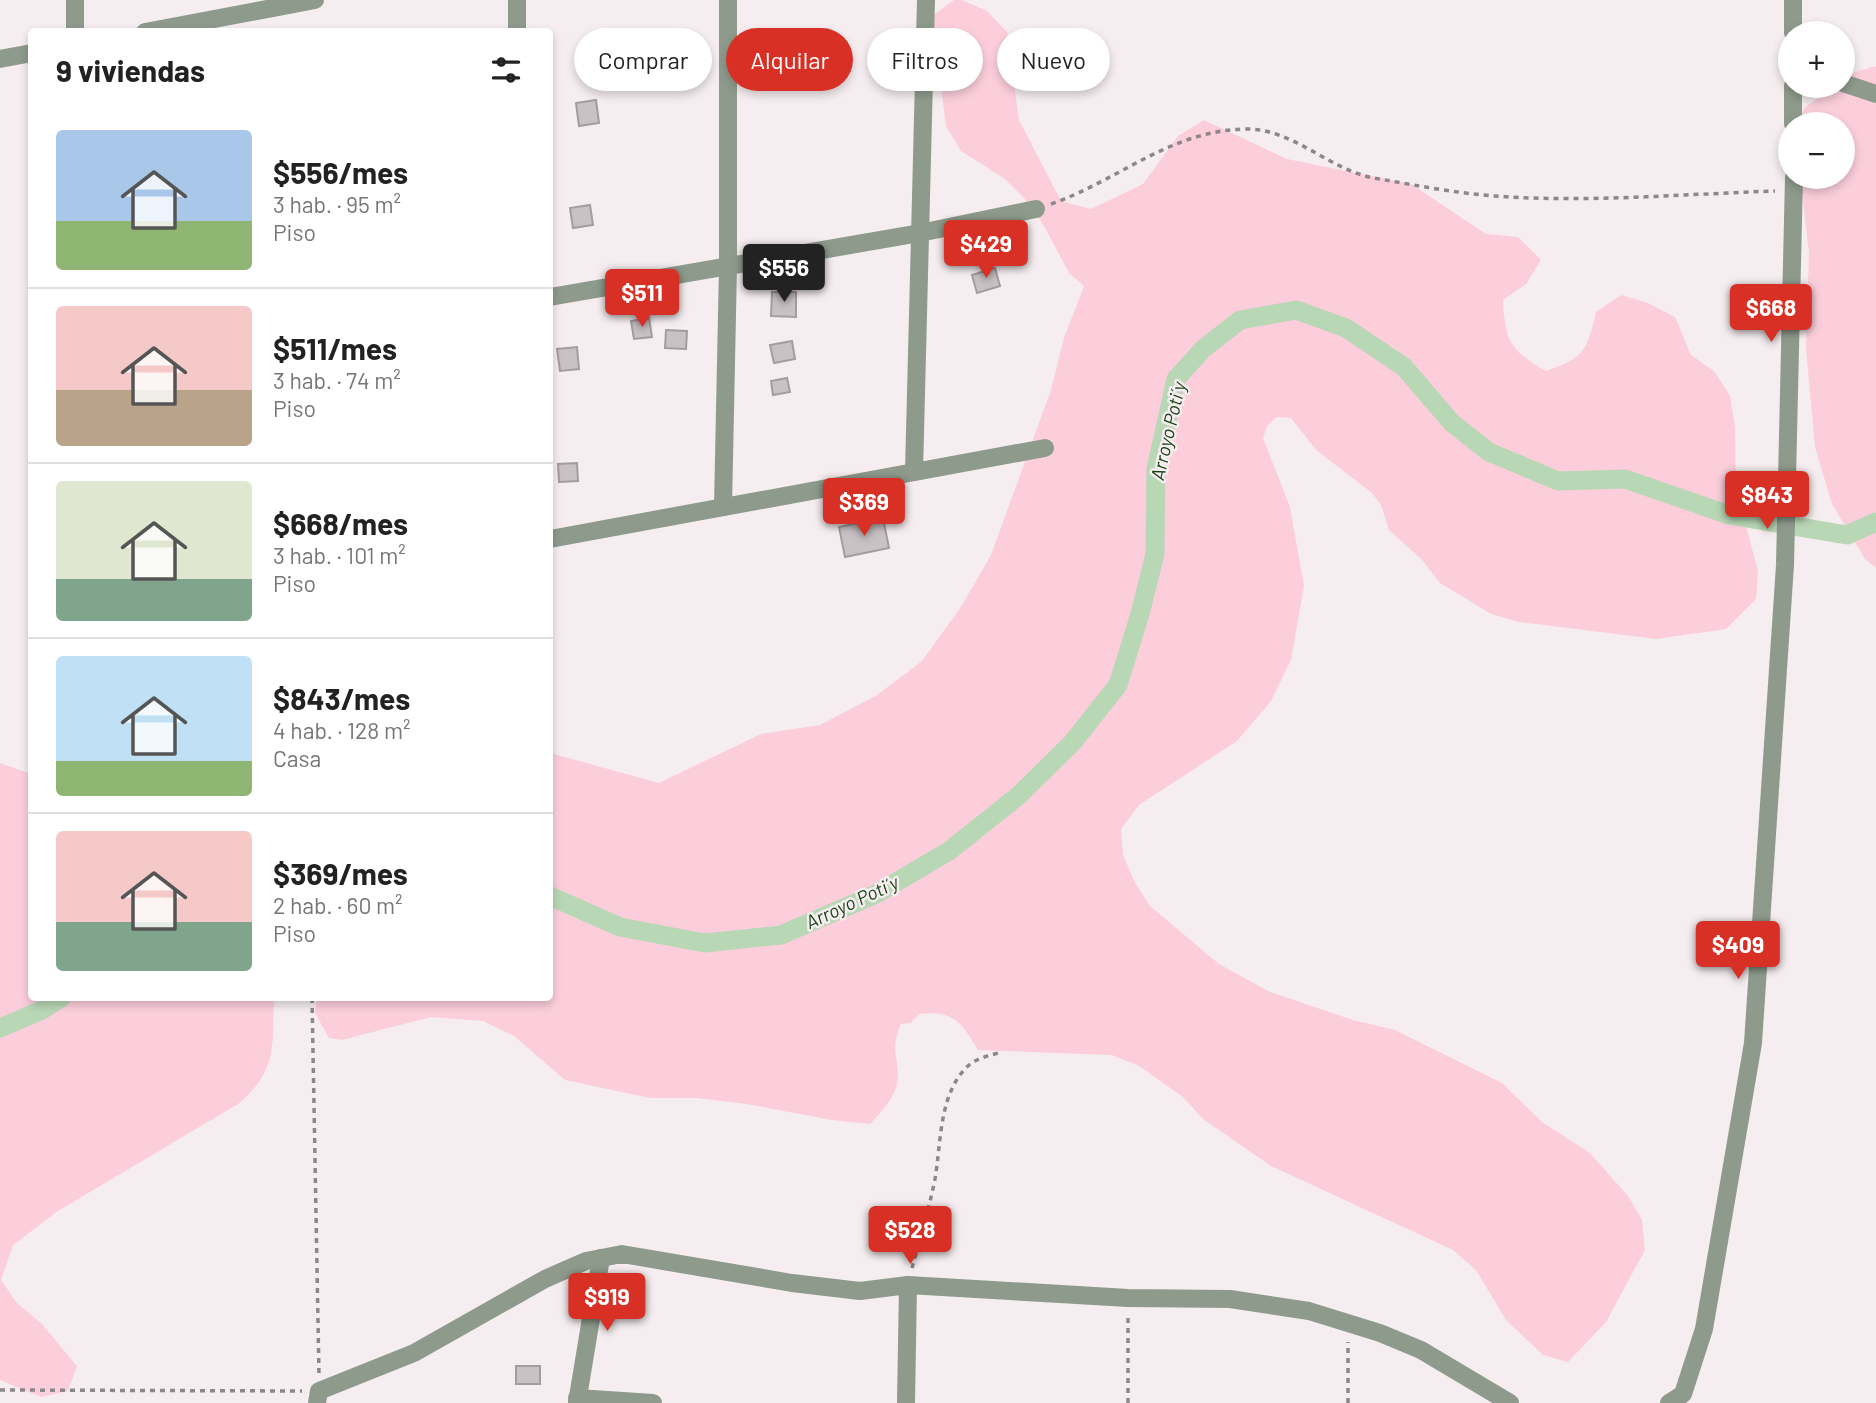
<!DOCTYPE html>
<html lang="es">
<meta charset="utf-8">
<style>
:root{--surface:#fff;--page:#f6f6f6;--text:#222;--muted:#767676;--line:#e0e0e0;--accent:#d93025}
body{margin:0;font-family:Barlow,sans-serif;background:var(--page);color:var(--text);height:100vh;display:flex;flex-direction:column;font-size:26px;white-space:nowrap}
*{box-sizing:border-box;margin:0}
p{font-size:23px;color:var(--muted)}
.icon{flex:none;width:38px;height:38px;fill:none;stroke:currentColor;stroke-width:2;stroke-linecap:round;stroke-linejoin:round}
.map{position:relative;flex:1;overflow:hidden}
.details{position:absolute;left:28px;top:28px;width:525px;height:973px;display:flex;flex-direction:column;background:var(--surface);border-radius:7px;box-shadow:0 4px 10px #0003}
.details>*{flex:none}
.hud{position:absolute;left:574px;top:28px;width:665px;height:63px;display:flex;gap:14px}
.fabs{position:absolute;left:1778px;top:21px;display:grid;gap:14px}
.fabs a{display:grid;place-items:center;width:77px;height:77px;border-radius:50%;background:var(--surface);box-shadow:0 4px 10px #0003;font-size:35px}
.price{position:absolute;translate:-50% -60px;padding:0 16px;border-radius:7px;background:var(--accent);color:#fff;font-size:23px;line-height:46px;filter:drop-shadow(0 2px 4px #0008)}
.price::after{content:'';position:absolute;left:50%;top:42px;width:21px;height:16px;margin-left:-10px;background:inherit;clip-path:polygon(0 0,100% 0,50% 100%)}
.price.on{background:#222;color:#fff}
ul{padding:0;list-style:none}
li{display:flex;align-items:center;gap:21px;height:175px;padding:0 28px}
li+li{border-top:2px solid var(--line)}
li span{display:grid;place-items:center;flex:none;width:196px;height:140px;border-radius:7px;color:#555}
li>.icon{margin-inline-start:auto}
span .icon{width:84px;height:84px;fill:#fffc;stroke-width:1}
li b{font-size:30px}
h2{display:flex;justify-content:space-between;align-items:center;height:84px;padding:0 28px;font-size:30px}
.tag{padding:0 24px;border-radius:32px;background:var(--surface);box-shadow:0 4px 10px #0003;font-size:24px;line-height:63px}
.tag.on{background:var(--accent);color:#fff}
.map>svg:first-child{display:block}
</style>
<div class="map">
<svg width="1876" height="1403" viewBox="0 0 1876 1403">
<rect width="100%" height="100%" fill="#f5edef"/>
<!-- green -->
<g fill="#fccedc">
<path d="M954,0h8l25,11 20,21 12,88 42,81 30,8 52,-25 35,-48 26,-16 83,39 124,25 75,50 32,3 23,23 -15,24 -23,16c2,40 7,51 43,71 38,-13 41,-20 50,-59l25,-17 27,8 27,14 16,38 24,17 15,24 5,32 1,61 22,82 -2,28 -30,30 -70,10 -137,-17 -28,-8 -51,-31 -19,-24 -32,-29 -8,-25 -9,-12 -56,-43 -25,-32 -14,-1 -10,9 -4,12 27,69 14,79 -13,74 -20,41 -34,40 -98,64 -18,24 2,26 11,26 16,25 69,58 51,28 83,28 42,10 107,53 40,39 48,31 38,43 14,24 3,30 -39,72 -38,40 -25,-7 -37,-35 -30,-50 -23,-20 -182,-84 -68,-47 -20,-22 -44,-31 -27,-11 -134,-5c-17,-28 -24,-40 -59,-36l-8,9 -10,1c-11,26 -3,30 -3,53 0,18 -17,35 -28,47l-38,-4 -86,-16 -49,-6h-47l-85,-18 -51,-44 -31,-15 -52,-4 -89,23 -13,-2 -14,-25 2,-15h233v-245l109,30 102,-49 59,-9 57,-30 45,-34 39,-54 30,-52 60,-165 13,-52 20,-52 -15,-13 -26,-49 -19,-26 -19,-19 -44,-28 -15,-25 -14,-110z"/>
<path d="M1876,66v502l-11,-9 -33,-55 -17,-57 -9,-98 3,-97 -9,-75h43v-53h-44l5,-16 51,-36z"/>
<path d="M0,763l31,11 1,224h242c-2,48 4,72 -36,106l-180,107 -45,34 -12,35 16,23 24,20 36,43 -9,25 -27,6 -41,-17z"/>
</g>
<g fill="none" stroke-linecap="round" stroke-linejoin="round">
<!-- canal -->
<g stroke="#b8d7b5" stroke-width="19">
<path d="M550,896l70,31 85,16 76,-8 95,-41 73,-43 69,-55 54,-53 46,-58 22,-71 15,-60 1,-85 20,-90 27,-30 37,-29 56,-10 50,18 58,39 48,56 37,29 69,29 67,-2 104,36 118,20 29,-13"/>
<path d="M0,1028l42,-18 19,-12"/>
</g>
</g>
<!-- building -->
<g fill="#c9c2c4" stroke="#a49d9f" stroke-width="2">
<path d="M596,100l3,23 -20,3 -3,-23z"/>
<path d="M590,205l3,20 -20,3 -3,-20z"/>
<path d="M995,268l5,18 -23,7 -5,-18z"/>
<path d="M772,292h24v25l-25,-1z"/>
<path d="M649,318l3,19 -18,2 -3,-18z"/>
<path d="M666,330l21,1 -1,18 -21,-1z"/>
<path d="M792,341l3,18 -21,4 -4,-18z"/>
<path d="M577,347l2,22 -19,2 -3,-22z"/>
<path d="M787,378l3,14 -17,3 -2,-14z"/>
<path d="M577,463l1,18 -19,1 -1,-18z"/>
<path d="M883,518l6,30 -44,9 -6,-30z"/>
<rect x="516" y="1366" width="24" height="18"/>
</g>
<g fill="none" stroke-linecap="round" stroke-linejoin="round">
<!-- path -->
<g stroke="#8c8788" stroke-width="3.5" stroke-dasharray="5 5" stroke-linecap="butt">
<path d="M1051,204c69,-24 119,-74 196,-75 46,0 83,41 127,49 40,7 81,15 121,18 92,7 188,-2 280,-5"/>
<path d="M312,998l7,377"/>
<path d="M912,1268c8,-29 17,-59 23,-89 6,-35 4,-81 29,-109 10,-12 24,-14 38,-18"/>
<path d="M0,1390l302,1"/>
<path d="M1128,1403v-89"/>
<path d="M1348,1403v-61"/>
</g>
<!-- minor -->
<g stroke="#8e9b8c" stroke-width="18">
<path d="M1793,0v33"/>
<path d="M75,32v-32"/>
<path d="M145,32l170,-32"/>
<path d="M517,32v-32"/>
<path d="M0,59l32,-6"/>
<path d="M1843,83l33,11"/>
<path d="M1793,86v38"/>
<path d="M550,297l370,-64 116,-24"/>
<path d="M914,472l12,-472"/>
<path d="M723,507l5,-241v-266"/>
<path d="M550,539l495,-91"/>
<path d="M577,1398l76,5"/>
<path d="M317,1403l2,-12 95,-38 131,-74 41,-18 36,-7 170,29 68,8 48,-6 220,13 102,1 79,12 71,22 41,17 89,53"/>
<path d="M577,1403l24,-145"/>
<path d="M906,1403l2,-118"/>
<path d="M1669,1403l14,-9 21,-65 49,-286 32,-478 9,-388"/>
</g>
</g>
<g text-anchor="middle" stroke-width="5" stroke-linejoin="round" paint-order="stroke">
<!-- water labels -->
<g font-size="19" font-style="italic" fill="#174215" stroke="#f5edef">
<text transform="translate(1168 431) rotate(-77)" y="7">Arroyo Poti´y</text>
<text transform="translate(852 902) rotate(-25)" y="7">Arroyo Poti´y</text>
</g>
</g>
</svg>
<div class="fabs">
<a>+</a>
<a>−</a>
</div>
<b class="price" style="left:986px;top:280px">$429</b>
<b class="price on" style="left:784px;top:304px">$556</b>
<b class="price" style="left:642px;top:329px">$511</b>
<b class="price" style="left:1771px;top:344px">$668</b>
<b class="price" style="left:1767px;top:531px">$843</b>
<b class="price" style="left:864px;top:538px">$369</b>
<b class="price" style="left:1738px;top:981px">$409</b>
<b class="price" style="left:910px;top:1266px">$528</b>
<b class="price" style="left:607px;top:1333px">$919</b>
<div class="hud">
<a class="tag">Comprar</a>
<a class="tag on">Alquilar</a>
<a class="tag">Filtros</a>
<a class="tag">Nuevo</a>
</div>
<section class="details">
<h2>9 viviendas<svg class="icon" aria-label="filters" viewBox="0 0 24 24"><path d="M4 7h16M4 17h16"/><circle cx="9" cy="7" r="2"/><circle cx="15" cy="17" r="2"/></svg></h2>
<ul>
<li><span style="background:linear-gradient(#a9c7e8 65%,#8fb573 0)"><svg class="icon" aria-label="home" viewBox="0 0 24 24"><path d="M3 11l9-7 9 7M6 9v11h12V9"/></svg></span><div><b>$556/mes</b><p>3 hab. · 95 m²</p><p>Piso</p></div></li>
<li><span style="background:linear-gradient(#f6c9c9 60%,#b9a48a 0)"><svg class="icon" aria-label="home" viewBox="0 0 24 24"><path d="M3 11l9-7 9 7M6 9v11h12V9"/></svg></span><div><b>$511/mes</b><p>3 hab. · 74 m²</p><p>Piso</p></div></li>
<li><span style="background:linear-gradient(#dfe7d0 70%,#7fa58c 0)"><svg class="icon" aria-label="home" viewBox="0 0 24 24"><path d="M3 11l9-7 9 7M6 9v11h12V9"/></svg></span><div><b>$668/mes</b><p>3 hab. · 101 m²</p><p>Piso</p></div></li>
<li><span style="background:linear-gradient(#bfe0f5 75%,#8fb573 0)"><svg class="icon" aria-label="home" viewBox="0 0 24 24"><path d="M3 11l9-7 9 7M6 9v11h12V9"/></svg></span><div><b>$843/mes</b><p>4 hab. · 128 m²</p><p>Casa</p></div></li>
<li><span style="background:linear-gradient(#f6c9c9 65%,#7fa58c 0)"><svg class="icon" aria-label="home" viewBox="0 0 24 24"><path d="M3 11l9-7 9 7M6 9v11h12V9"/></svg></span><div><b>$369/mes</b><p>2 hab. · 60 m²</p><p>Piso</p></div></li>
</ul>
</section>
</div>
